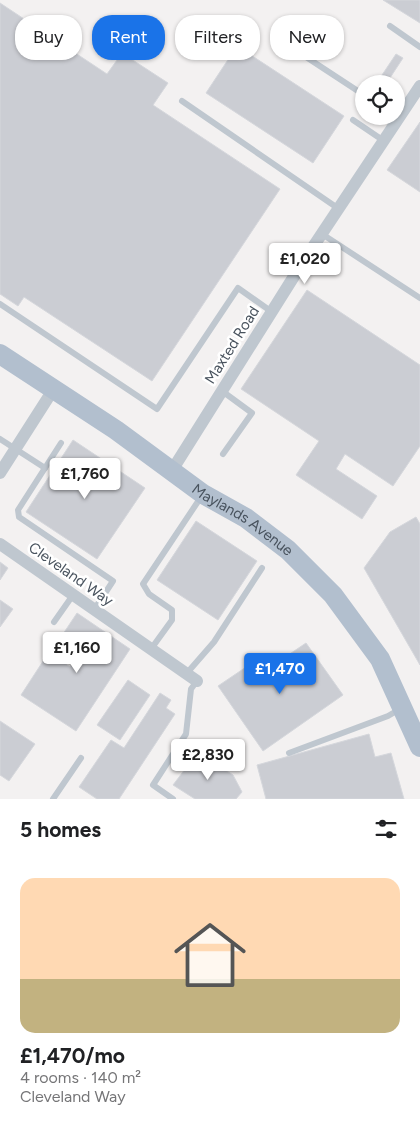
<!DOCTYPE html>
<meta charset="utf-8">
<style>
:root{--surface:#fff;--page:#f6f6f6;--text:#202124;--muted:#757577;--line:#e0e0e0;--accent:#1a73e8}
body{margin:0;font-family:Figtree,sans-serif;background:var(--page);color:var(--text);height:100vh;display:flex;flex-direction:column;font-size:19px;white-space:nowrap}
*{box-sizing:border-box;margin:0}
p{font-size:16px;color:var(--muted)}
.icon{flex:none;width:28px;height:28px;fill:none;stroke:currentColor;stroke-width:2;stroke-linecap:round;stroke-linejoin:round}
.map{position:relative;height:799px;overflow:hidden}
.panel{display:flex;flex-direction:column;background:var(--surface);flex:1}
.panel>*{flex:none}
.top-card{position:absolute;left:15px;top:15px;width:390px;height:45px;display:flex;gap:10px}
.tools{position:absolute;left:355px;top:75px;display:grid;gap:10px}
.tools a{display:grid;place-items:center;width:50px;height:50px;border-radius:50%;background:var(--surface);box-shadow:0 1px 4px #0004;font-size:25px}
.price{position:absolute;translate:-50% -42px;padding:0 11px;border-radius:5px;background:#fff;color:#222;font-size:16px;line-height:32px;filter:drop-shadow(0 1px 2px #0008)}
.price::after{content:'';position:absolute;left:50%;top:30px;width:15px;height:11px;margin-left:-8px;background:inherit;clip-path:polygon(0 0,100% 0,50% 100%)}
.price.selected{background:var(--accent);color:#fff}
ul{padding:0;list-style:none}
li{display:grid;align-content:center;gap:10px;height:265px;padding:0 20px}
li+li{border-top:1px solid var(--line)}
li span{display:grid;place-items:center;height:155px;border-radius:15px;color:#555}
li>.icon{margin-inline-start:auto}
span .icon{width:90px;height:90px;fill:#fffc;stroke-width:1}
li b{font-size:21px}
h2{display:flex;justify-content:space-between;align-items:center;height:60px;padding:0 20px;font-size:21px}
.pill{padding:0 18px;border-radius:20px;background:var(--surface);box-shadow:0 1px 4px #0004;font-size:18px;line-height:45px}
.pill.selected{background:var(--accent);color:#fff}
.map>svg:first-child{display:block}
</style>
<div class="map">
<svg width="420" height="799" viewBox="0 0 420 799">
<rect width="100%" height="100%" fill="#f3f1f1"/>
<!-- building -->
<g fill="#cbcdd3" stroke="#d5d7dc">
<path d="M383,0h37v23z"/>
<path d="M0,3l107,71 15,-21 46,30 -15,22 127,84 -128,192 -128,-84 -6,9 -18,-12z"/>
<path d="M237,46l107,70 -31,47 -107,-70z"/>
<path d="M396,54l7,4 -17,26h-10z"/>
<path d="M420,122v70l-33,-22z"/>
<path d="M307,290l113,75v81l-27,40 -48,-32 -9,15 41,27 -15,23 -66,-44 23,-34 -78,-52z"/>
<path d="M73,440l72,48 -48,71 -71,-47z"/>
<path d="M416,517l4,7v141l-56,-97 26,-36z"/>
<path d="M196,521l61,40 -39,59 -61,-40z"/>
<path d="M0,562l8,6 -8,12z"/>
<path d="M0,600l13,9 -13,18z"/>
<path d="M77,613l53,36 -54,82 -55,-36 28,-43 21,15 13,-20 -20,-13z"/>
<path d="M306,643l37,52 -80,56 -45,-65 37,-25 8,11z"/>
<path d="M128,680l22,15 -30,45 -23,-15z"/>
<path d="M160,693l11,7 -5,8 9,6 -56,85h-22l-18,-12 32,-47 13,8z"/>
<path d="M0,721l35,23 -26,37 -9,-6z"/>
<path d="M369,734l6,23 16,-4 13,46h-138l-9,-34z"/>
<path d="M198,752l35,23 9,17 -6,7h-41l-22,-14z"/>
</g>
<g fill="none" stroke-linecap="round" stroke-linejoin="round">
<!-- lane -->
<g stroke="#bfc7cf" stroke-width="6">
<path d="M328,19l-25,36 61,40"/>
<path d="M390,26l30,21"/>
<path d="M182,101l157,108"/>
<path d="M353,120l31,21"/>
<path d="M322,234l98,64"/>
<path d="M0,304l157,105 81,-121 34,24"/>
<path d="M222,391l30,22 -29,41"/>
<path d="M0,439l45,29"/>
<path d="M61,443l-43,67 1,7 94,64 -19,29"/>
<path d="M54,622l19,-27"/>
<path d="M151,649l21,-29v-10l-23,-16 -6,-10 58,-87"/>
<path d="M187,673l27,-31 48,-74"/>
<path d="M289,753l99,-37 12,-7"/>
<path d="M53,799l28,-41"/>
<path d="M173,799l-20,-14 33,-51 5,-45 6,-8"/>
</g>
<!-- street -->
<g stroke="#bfc7cf" stroke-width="12">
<path d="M171,472l132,-210 117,-176"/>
<path d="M0,473l53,-83"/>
<path d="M0,544l197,137"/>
</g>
<!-- primary -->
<path stroke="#b2bfce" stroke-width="20" id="s1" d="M0,354l116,76 87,64 43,24 42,32 45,45 47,64 40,88"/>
</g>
<g text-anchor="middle" stroke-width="5" stroke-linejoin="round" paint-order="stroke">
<!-- street labels -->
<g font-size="15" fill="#49535e" stroke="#fff">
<text transform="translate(232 345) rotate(-58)" y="5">Maxted Road</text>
<text dy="5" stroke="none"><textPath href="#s1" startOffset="294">Maylands Avenue</textPath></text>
<text transform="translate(71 574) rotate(35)" y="5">Cleveland Way</text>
</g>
</g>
</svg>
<div class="tools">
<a><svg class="icon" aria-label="locate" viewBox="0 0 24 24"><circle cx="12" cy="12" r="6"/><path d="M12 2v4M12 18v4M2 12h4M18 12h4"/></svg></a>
</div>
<b class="price" style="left:305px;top:285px">£1,020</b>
<b class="price" style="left:85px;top:500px">£1,760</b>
<b class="price" style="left:77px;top:674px">£1,160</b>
<b class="price selected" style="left:280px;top:695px">£1,470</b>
<b class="price" style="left:208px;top:781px">£2,830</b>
<div class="top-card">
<a class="pill">Buy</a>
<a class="pill selected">Rent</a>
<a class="pill">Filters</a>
<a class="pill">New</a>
</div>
</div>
<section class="panel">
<h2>5 homes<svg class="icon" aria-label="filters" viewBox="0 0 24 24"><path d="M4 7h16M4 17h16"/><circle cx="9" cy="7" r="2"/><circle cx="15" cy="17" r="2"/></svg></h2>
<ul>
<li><span style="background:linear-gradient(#ffd9b3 65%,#c2b280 0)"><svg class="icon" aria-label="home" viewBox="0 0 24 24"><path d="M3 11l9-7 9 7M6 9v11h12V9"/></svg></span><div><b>£1,470/mo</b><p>4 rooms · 140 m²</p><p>Cleveland Way</p></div></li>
</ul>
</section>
